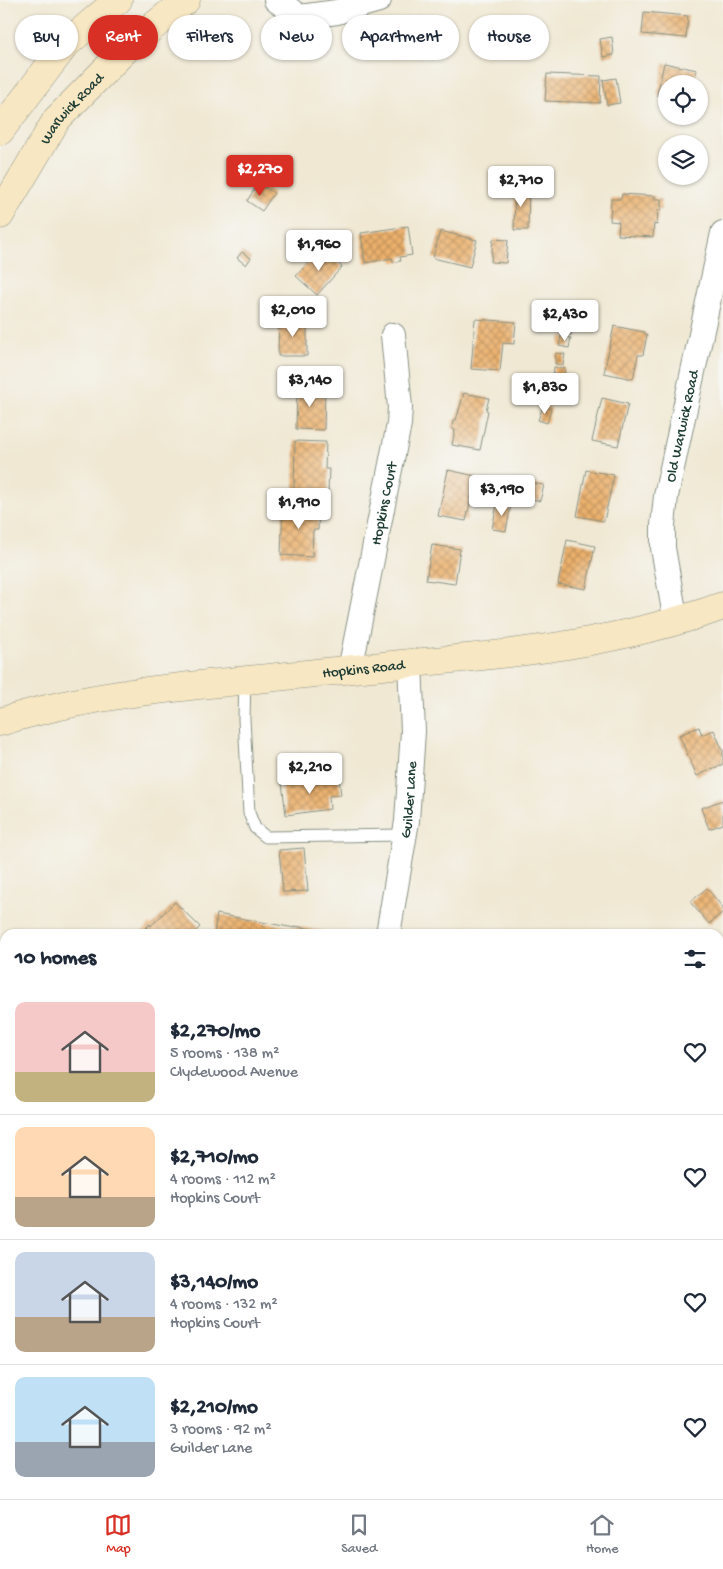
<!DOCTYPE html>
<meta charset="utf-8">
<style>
:root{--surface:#fff;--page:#f2f2f3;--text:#1f2937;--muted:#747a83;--line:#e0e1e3;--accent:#d93025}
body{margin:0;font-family:"Gochi Hand",sans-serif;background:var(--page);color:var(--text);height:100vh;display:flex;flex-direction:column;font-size:19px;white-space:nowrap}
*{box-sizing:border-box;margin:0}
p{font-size:16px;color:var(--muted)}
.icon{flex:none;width:28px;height:28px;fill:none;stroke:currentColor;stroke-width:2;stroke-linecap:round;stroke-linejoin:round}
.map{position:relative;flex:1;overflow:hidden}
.drawer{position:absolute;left:0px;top:929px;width:724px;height:571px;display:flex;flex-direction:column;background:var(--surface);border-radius:15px 15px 0 0;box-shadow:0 1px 4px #0004}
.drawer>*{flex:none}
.guide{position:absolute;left:15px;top:15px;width:694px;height:45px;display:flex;gap:10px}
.tools{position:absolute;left:658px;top:75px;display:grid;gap:10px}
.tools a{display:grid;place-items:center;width:50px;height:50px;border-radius:50%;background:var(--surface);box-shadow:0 1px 4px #0004;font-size:25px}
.price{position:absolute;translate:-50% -42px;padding:0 11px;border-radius:5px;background:#fff;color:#222;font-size:16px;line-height:32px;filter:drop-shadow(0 1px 2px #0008)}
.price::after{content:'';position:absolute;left:50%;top:30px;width:15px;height:11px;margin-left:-8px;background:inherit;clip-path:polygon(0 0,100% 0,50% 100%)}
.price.on{background:var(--accent);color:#fff}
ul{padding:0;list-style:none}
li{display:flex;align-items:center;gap:15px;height:125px;padding:0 15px}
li+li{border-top:1px solid var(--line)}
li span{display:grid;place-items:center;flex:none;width:140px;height:100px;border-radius:10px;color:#555}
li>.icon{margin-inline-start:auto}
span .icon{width:60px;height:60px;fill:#fffc;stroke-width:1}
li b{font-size:21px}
h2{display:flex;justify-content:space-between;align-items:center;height:60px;padding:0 15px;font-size:21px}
.tag{padding:0 18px;border-radius:22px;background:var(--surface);box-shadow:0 1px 4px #0004;font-size:18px;line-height:45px}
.tag.on{background:var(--accent);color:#fff}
.dock{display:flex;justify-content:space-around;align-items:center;height:70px;border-top:1px solid var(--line);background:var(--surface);font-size:14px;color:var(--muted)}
.dock a{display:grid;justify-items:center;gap:2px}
.dock .on{color:var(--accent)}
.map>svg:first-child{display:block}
</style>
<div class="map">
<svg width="723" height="1499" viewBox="0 0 723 1499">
<defs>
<pattern id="building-cross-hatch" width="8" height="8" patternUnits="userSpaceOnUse" patternTransform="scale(1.25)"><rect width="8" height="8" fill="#ebb06c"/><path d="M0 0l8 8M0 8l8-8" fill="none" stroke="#be905a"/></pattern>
</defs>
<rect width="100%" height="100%" fill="#f6f6f2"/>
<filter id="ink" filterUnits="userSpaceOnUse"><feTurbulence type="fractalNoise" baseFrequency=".02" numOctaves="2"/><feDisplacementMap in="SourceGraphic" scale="10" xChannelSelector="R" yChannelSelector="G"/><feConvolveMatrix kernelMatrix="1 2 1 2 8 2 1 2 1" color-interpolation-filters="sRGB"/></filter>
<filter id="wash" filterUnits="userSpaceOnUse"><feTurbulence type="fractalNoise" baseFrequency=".0096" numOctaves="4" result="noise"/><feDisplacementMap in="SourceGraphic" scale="20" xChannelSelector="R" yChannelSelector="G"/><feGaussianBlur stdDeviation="1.12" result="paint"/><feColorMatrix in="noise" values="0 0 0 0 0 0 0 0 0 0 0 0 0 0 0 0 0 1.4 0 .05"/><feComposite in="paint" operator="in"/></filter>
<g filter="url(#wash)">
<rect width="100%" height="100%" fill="#f0e8d3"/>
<g id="blocks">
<!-- building -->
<g fill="url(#building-cross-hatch)">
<path d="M644,12l44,4 -2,22 -44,-4z"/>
<path d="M612,37l2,18 -11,2 -3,-18z"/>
<path d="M664,63l33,7 -4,14h-27v13l-9,-2z"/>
<path d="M547,74l54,2 -1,27 -55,-2z"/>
<path d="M616,78l4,25 -13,2 -4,-25z"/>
<path d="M258,183l16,10 -12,18 -15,-10z"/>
<path d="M515,185h14l-1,45h-14z"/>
<path d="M622,194l33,2v3h6v11h-3l-1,15 -3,-1 -1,13 -35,-2 1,-13 -9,-1 1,-22h10z"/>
<path d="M408,226l4,29 -12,2 1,4 -8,1 -1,-4 -27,5 -4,-30z"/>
<path d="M440,231l37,9 -7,27 -37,-9z"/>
<path d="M493,239l15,1 -2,23 -15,-1z"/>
<path d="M322,248l20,19 -25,28 -21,-19z"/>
<path d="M242,252l9,6 -5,7 -9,-7z"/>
<path d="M279,319h28v37h-29z"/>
<path d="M475,319l41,3 -2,22 -11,-1 -3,28 -29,-2z"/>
<path d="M563,322l10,2 -2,11 -10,-2z"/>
<path d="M614,326l30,6 3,3 -4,20h-5l-5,24 -29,-6z"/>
<path d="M561,336l10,2 -2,10 -10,-2z"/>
<path d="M556,353l9,1 -2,11 -8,-1z"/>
<path d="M554,367l11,1 -2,11 -10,-2z"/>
<path d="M297,386l28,1 -1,43 -28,-1z"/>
<path d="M464,393l25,5 -3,12 2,1 -8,39 -28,-5 3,-15 -3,-1 1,-9h3z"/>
<path d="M602,398l26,6 -10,42 -26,-5z"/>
<path d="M543,406l8,3 -4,14 -9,-3z"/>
<path d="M295,441l31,1 -1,27h4l-1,23 -34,-1z"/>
<path d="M448,470l28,6 -10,45 -28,-5z"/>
<path d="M586,470l28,5 -10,46 -27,-5z"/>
<path d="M532,483l12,2 -4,16 -12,-3z"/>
<path d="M283,504l36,2 -1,24h-5l-1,27 -31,-2z"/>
<path d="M497,504l14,1 -5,26 -14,-2z"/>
<path d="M567,540l28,6 -9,43 -28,-5z"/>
<path d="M432,545l28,4 -5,35 -29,-4z"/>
<path d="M699,727l3,8 12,-5 9,21v13l-26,12 -18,-41z"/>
<path d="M325,777v3l14,-2 2,17 -12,1 1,13 -44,6 -4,-32z"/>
<path d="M723,800v24l-14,5 -8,-21z"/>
<path d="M304,848l4,43 -25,1 -4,-42z"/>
<path d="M707,888l16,20v4l-14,12 -19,-22z"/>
<path d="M175,902l25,25 -7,7h-53l10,-10 1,2z"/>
<path d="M217,914l78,14v-2l33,6v2h-114z"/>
<path d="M719,1388l4,1v44l-4,-1z"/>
<path d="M719,1469l4,1v29h-28l1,-4h23z"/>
<path d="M246,1495h37l-1,4h-37z"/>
<path d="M405,1495h35l-1,4h-35z"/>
<path d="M489,1495h18l-1,4 -18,-1z"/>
<path d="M545,1495h35l-1,4h-35z"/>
</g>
</g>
</g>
<g filter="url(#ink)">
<use href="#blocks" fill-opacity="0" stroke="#889284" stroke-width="1"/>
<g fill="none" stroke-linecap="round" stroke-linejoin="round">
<defs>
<path id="service" d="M245,680l-1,39 5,94 6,15 11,9 138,-2"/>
<g id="minor">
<path d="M276,0l24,17 37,-5 42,-12"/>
<path id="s1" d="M676,622l-13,-74v-23l3,-29 57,-263"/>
<path id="s2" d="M350,670l49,-246 1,-17 -7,-72"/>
<path id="s3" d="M388,934l19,-113 6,-90 -3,-67"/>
<path d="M719,1098l4,-20"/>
<path d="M719,1219l4,1"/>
<path d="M349,1499l1,-4"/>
<path d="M636,1499l1,-4"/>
</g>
<g id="secondary">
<path d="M0,131l66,-87 52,-44"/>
<path id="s4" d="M0,215l57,-96 72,-73 57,-46"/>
<path id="s5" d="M0,722c78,-25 157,-33 238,-41 58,-6 116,-12 173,-18 106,-9 212,-21 312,-57"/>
</g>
</defs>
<!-- service casing -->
<use href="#service" stroke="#889284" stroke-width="13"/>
<!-- minor casing -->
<use href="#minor" stroke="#889284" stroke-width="26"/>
<!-- secondary casing -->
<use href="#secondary" stroke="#889284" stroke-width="29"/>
<!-- path -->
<path stroke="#889284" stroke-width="3" stroke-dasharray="4 4" stroke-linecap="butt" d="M399,1499l1,-4"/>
<!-- service -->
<use href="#service" stroke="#fff" stroke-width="11"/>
<!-- minor -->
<use href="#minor" stroke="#fff" stroke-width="24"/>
<!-- secondary -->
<use href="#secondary" stroke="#f8e7c3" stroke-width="28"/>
</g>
</g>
<g text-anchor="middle" stroke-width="5" stroke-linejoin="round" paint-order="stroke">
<!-- street labels -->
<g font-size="15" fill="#1f3d34" stroke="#f6f6f2">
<text dy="5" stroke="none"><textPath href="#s4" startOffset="129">Warwick Road</textPath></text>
<text dy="5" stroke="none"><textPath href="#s1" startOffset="199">Old Warwick Road</textPath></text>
<text dy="5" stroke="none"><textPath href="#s2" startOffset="170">Hopkins Court</textPath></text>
<text dy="5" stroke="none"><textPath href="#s5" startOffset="368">Hopkins Road</textPath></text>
<text dy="5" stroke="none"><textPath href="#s3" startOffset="136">Guilder Lane</textPath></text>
</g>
</g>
</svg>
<div class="tools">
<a><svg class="icon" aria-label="locate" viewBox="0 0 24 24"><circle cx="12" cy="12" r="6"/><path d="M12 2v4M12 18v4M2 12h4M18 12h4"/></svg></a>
<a><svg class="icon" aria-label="layers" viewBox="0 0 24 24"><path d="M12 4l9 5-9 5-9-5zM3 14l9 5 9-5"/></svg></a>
</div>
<b class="price on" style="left:260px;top:197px">$2,270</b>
<b class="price" style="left:521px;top:208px">$2,710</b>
<b class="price" style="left:319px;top:272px">$1,960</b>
<b class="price" style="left:293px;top:338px">$2,010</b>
<b class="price" style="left:565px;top:342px">$2,430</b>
<b class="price" style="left:310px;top:408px">$3,140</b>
<b class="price" style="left:545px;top:415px">$1,830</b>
<b class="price" style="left:502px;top:517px">$3,190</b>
<b class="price" style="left:299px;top:530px">$1,910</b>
<b class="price" style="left:310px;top:795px">$2,210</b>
<div class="guide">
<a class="tag">Buy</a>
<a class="tag on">Rent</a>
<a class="tag">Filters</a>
<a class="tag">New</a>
<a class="tag">Apartment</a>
<a class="tag">House</a>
</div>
<section class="drawer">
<h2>10 homes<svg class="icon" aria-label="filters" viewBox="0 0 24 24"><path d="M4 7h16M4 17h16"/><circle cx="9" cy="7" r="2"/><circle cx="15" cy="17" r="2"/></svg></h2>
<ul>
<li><span style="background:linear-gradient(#f6c9c9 70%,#c2b280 0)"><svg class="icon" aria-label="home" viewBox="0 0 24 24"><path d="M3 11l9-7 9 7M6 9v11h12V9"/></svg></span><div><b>$2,270/mo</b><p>5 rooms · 138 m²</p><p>Clydewood Avenue</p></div><svg class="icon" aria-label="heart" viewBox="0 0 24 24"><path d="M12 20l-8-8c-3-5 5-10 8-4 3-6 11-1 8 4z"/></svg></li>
<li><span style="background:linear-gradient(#ffd9b3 70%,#b9a48a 0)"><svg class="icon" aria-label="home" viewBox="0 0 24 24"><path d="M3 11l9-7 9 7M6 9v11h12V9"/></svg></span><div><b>$2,710/mo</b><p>4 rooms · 112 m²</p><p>Hopkins Court</p></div><svg class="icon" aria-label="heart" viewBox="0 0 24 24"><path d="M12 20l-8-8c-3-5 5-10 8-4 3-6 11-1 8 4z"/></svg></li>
<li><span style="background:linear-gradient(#c9d6e8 65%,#b9a48a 0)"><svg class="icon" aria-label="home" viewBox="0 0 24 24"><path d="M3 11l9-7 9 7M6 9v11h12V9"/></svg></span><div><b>$3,140/mo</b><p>4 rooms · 132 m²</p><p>Hopkins Court</p></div><svg class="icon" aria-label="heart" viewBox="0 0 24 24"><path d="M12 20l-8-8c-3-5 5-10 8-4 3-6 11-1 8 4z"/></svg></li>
<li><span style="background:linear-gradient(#bfe0f5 65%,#9aa5b1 0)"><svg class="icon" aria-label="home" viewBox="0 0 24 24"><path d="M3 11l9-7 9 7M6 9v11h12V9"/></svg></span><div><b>$2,210/mo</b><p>3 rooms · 92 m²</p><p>Guilder Lane</p></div><svg class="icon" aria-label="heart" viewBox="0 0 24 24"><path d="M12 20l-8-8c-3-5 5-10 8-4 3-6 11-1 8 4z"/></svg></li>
</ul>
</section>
</div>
<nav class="dock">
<a class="on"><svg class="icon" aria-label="map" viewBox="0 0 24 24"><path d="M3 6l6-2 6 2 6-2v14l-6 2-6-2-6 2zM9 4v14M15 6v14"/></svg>Map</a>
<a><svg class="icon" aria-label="saved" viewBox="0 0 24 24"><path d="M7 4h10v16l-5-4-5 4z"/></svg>Saved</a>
<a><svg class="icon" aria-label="home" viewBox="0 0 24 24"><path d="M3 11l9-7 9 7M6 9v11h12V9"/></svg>Home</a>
</nav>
